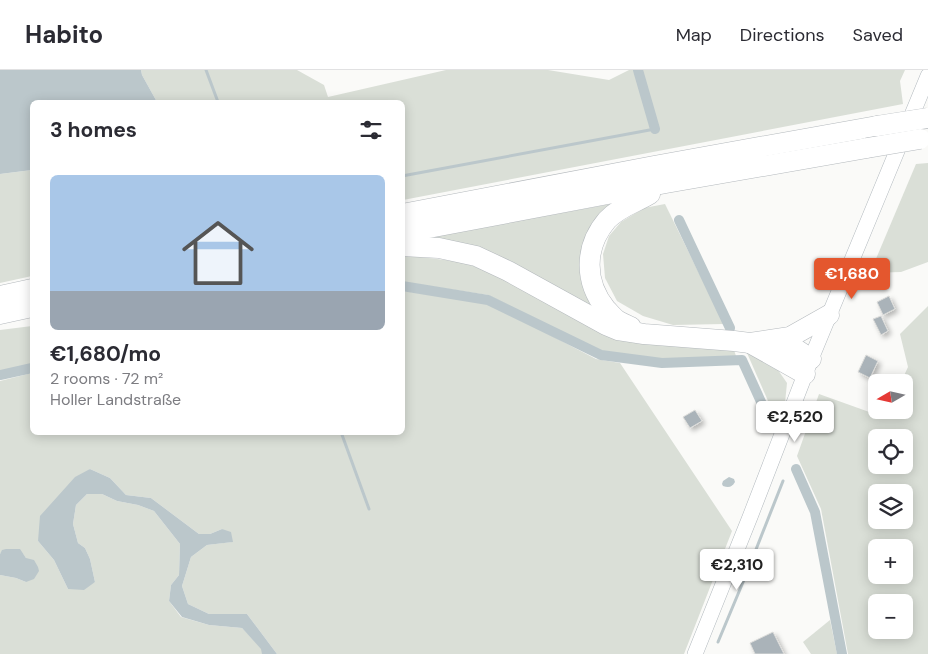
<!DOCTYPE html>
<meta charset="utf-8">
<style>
:root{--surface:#fff;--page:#f2f2f3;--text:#2b2b33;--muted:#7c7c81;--line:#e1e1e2;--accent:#e4572e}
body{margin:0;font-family:"DM Sans",sans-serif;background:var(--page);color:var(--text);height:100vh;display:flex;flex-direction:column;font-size:19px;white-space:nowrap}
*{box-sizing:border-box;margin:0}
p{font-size:16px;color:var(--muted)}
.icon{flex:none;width:28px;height:28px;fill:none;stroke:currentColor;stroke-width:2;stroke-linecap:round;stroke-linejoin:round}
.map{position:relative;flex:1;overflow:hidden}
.drawer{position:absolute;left:30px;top:30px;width:375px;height:335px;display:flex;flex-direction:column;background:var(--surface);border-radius:8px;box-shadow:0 2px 12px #0003}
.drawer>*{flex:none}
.needle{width:32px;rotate:261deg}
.tools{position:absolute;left:868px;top:304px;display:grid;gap:10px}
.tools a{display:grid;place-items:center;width:45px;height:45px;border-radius:8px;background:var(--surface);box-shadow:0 2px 12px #0003;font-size:25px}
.price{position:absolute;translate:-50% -42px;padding:0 11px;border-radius:5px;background:#fff;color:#222;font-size:16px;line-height:32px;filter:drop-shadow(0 1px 2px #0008)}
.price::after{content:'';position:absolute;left:50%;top:30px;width:15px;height:11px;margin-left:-8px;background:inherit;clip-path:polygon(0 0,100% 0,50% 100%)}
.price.active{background:var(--accent);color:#fff}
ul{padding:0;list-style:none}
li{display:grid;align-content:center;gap:10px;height:265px;padding:0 20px}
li+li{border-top:1px solid var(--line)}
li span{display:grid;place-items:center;height:155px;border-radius:8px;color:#555}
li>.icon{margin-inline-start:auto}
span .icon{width:90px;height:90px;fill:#fffc;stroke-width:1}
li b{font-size:21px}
h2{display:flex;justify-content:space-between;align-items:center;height:60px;padding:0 20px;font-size:21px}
header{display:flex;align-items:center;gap:30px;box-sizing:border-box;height:70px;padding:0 25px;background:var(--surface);border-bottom:1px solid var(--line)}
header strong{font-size:24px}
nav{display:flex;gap:28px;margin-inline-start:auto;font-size:18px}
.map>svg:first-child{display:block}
</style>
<header>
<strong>Habito</strong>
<nav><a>Map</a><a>Directions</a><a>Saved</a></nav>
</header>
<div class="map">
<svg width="928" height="584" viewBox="0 0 928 584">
<defs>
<filter id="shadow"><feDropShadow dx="3" dy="3" stdDeviation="2.5" flood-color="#0004"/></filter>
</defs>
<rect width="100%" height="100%" fill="#fafaf8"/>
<!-- green -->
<g fill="#dadfd7" fill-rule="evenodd">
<path d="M141,0h156l27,15 4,12 118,-27h102l61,10 20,-10h276l-5,11 3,23 -500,96 -1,-98h-245l-15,-27z"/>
<path d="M928,93v99l-27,10 -31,1 46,-109z"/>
<path d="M32,100v106l-32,7v-109z"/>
<path d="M616,133l-30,46 23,69 -195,-78z"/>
<path d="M665,134l59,120 -51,1 -30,-9 -26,-15 -12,-23 -2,-24 6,-18 12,-14 23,-14z"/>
<path d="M402,186h11l48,6 30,10 95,53 148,25 3,9 -75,1 -61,-9 -113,-56 -85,-13z"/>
<path d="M403,221l85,12 108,56 24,4 112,168 -48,123h-407l-30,-40h-38l-21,-10 -6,-18 9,-29 16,-12 25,-3 -10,-13 -12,5h-11l-48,-36 -25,-3 -16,-17 -20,-9 -52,72 16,19 14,29 27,-7 -5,-23 -5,-11 -7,-5 -5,-19 3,-19 11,-11h15l15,7 21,4 16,6 26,33 -1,31 -8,10 -2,16 12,16 28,8 33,3 20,21v5h-262v-79l16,3 10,4v-24l-3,-4 -20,-4 -3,4v-173l32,-8v59h370z"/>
<path d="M928,236v348h-80l-27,-145 -24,-53 22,-62 67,24 4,-8h14v-28h-3l7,-15 -8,-33zM876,368h28v27h-28zM876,422h28v28h-28zM876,478h28v27h-28zM876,532h28v28h-28z"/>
<path d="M32,256v39l-32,7v-42z"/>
<path d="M747,283l16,7 15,10 9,13 -2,20 -9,16z"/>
<path d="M830,550l7,34h-26l-8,-12z"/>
</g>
<!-- water -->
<g fill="#bbc7cb">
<path d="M0,0h141l1,5 15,27h-125v68l-32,4z"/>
<path d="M90,399l20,9 16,17 25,3 48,36h11l12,-5 9,3 2,10 -26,3 -16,12 -9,29 6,18 21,10h38l30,40h-15l-1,-5 -19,-21 -33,-3 -27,-8 -13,-16 2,-16 8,-10 1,-31 -26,-33 -16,-6 -21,-4 -15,-7h-15l-11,11 -3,19 5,19 7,5 5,11 5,23 -11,8 -16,-1 -14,-29 -16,-19 2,-25 35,-39z"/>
<path d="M729,407l5,2 1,3c-3,5 -6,6 -12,4l-1,-2 1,-3z"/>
<path d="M6,479h14l6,9 8,2 4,7 1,4 -5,8 -8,3 -10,-4 -16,-3v-21l2,-4z"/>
</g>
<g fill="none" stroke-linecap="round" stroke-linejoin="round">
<!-- stream -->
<g stroke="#bbc7cb" stroke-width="3">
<path d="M206,0l12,32"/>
<path d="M402,106l253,-47"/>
<path d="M341,362l28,77"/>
<path d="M755,482l28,-71"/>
<path d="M718,572l33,-79"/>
</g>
<!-- canal -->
<g stroke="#bbc7cb" stroke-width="10">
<path d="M638,0l17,59"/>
<path d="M679,150l51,108"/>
<path d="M402,216l86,14 113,55 61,8 80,-3 25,55"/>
<path d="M0,305l32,-7"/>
<path d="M796,399l19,43 27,142"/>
</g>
</g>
<!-- building -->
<g fill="#aab3b9" stroke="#dcdcda" filter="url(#shadow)">
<path d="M889,226l6,13 -12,6 -6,-13z"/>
<path d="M881,246l7,15 -7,4 -8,-16z"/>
<path d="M866,285l12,6 -8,17 -12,-6z"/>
<path d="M695,340l7,11 -12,7 -7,-11z"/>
<path d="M773,562l11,22h-29l-5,-11z"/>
</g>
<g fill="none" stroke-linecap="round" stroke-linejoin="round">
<defs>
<path id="secondary" d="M695,584l55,-137 61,-158 117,-283"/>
<g id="highway">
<path d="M402,144l252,-48 223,-40"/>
<path d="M402,163l264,-50 201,-35"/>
<path d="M402,176l37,2 37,8 32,15 98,54 12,5 26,4 90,7 16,2 40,-6 39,-22"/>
<path d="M0,226l32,-7"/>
<path d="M0,244l32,-7"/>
<path d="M631,257c-4,-2 -9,-4 -14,-7 -4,-3 -7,-7 -11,-11 -22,-27 -22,-62 1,-89 12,-13 28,-17 43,-26"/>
<path d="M772,271l21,6 18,12"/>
<path d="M750,273l55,31"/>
</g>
</defs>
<!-- secondary casing -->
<use href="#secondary" stroke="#b3babf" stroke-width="16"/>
<!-- highway casing -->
<use href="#highway" stroke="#b4b9bd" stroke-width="21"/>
<!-- secondary -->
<use href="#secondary" stroke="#fff" stroke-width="15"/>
<!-- highway -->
<use href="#highway" stroke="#fff" stroke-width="20"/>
<defs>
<g id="highway-bridge">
<path d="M877,56l51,-8"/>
<path d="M867,78l53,-9"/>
</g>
</defs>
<!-- highway-bridge casing -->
<use href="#highway-bridge" stroke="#b4b9bd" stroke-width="21" stroke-linecap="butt"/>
<!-- highway-bridge -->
<use href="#highway-bridge" stroke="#fff" stroke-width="20"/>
</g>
</svg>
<div class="tools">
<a><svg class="needle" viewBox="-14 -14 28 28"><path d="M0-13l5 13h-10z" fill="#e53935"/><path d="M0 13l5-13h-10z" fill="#7c7c81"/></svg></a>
<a><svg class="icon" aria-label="locate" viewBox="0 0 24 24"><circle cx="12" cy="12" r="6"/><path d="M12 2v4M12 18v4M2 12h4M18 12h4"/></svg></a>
<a><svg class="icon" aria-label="layers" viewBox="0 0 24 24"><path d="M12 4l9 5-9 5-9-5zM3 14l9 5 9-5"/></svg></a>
<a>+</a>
<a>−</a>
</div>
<b class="price active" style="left:852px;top:230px">€1,680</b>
<b class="price" style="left:795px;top:373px">€2,520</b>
<b class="price" style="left:737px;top:521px">€2,310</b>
<section class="drawer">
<h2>3 homes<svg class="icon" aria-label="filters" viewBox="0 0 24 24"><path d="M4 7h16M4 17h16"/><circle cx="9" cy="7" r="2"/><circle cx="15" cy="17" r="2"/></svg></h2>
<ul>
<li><span style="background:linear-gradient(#a9c7e8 75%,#9aa5b1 0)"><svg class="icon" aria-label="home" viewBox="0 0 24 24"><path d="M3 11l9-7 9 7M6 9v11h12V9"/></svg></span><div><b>€1,680/mo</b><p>2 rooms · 72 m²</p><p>Holler Landstraße</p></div></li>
</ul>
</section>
</div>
